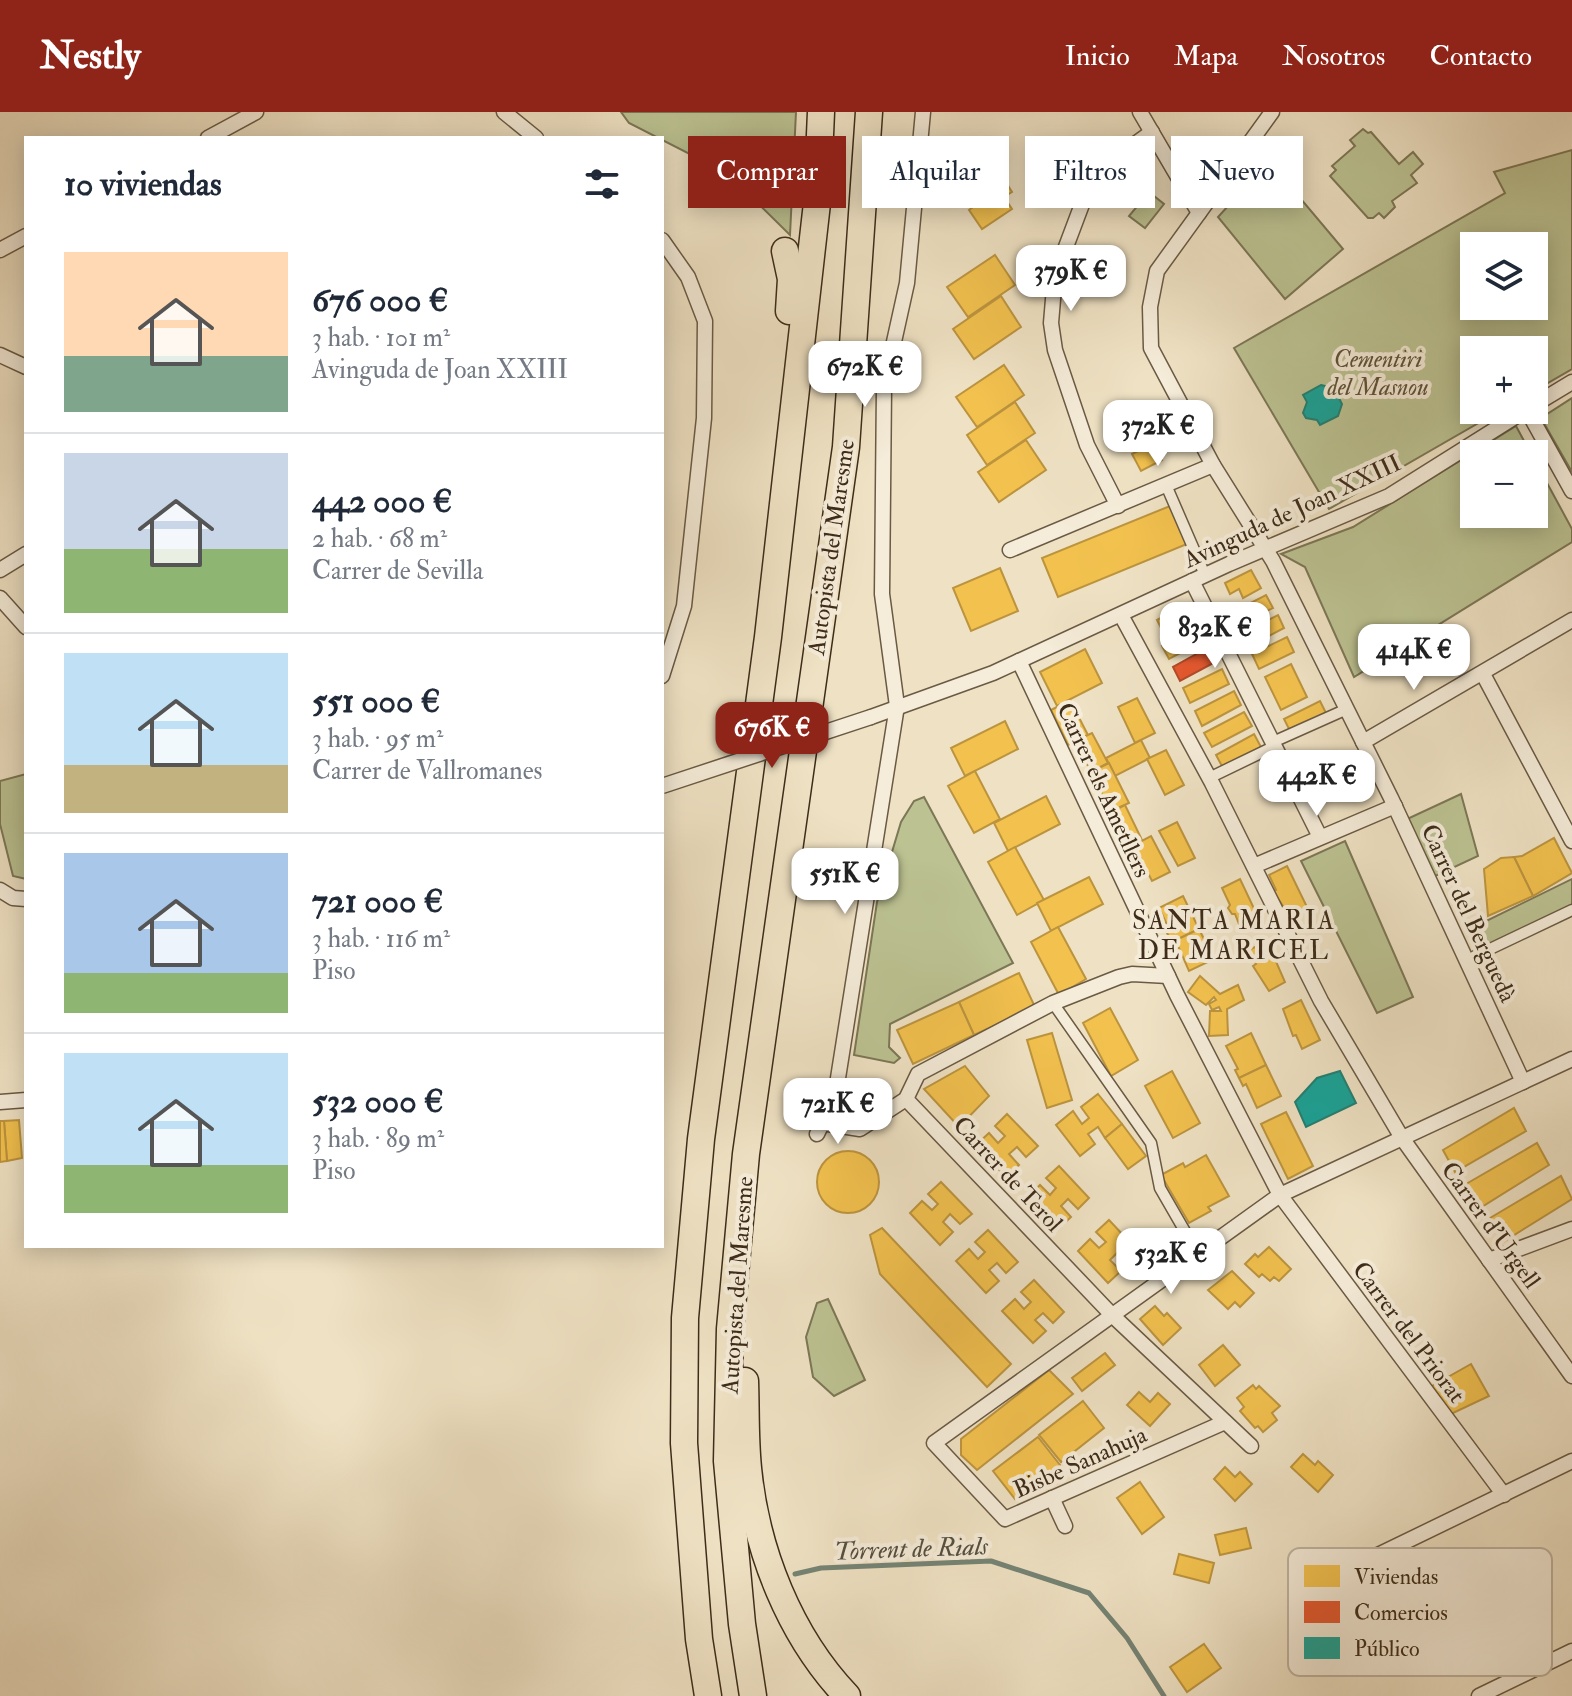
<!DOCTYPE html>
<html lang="es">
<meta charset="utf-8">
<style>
:root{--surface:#fff;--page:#f2f2f3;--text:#1f2937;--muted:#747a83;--line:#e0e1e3;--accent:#8f2418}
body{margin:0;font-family:"IM FELL Double Pica",serif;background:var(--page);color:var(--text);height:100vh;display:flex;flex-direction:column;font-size:30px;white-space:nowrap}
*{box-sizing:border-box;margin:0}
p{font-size:26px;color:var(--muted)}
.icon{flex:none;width:44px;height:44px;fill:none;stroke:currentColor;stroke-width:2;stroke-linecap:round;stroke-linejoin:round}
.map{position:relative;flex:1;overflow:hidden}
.sheet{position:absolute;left:24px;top:24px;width:640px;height:1112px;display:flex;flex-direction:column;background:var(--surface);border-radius:0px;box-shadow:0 4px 20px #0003}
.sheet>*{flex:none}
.guide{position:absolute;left:688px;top:24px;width:760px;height:72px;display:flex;gap:16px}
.tools{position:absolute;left:1460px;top:120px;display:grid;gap:16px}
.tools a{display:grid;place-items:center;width:88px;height:88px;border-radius:0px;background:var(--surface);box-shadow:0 4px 20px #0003;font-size:40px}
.price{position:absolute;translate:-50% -68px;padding:0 18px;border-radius:16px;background:#fff;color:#222;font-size:26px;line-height:52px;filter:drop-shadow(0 2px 4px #0008)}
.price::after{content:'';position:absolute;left:50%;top:48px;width:24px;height:18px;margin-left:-12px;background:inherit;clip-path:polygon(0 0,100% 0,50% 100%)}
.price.active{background:var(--accent);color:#fff}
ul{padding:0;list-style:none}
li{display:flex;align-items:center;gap:24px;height:200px;padding:0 40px}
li+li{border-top:2px solid var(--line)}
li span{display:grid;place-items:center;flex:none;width:224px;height:160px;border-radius:0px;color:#555}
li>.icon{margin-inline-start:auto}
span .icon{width:96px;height:96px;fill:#fffc;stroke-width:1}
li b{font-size:34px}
h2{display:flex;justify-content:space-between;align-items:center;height:96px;padding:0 40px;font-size:34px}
.tag{padding:0 28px;border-radius:0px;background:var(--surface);box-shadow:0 4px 20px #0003;font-size:28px;line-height:72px}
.tag.active{background:var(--accent);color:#fff}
header{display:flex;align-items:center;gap:48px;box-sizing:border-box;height:112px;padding:0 40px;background:var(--accent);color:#fff}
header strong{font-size:38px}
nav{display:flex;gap:44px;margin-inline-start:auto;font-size:28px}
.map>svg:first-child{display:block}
</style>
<header>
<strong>Nestly</strong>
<nav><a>Inicio</a><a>Mapa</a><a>Nosotros</a><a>Contacto</a></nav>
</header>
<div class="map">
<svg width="1572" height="1584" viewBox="0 0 1572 1584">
<rect width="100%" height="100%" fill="#efe2c4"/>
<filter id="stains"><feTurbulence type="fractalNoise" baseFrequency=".0025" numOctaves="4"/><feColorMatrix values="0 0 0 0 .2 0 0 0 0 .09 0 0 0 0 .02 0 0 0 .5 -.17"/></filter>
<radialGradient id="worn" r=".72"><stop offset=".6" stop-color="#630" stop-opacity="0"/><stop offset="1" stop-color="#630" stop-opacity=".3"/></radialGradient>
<!-- green -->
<g fill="#bcc292" stroke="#7c7756" stroke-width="2" fill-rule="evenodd">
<path d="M621,0h175l-6,123 -63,-62 -98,-50z"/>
<path d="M1363,17l5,4 3,-1 28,32 14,-12 10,12 -12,11 6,8 -25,18 3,6 -11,11 -5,-5 -6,5h-5l-38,-42 6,-6 -4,-4 23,-20 -5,-6z"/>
<path d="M1572,38v219l-38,22v-41h-60v60h27l-172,99 -95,-161 271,-155 -11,-21zM1474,134h60v60h-60z"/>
<path d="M1269,49l74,88 -58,50 -67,-82z"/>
<path d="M1149,80l15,12 -19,24 -16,-12z"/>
<path d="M1572,286v74l-31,-54z"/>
<path d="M1516,314l15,28h-57v60h60v-55l38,70v13l-218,135 -49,-110 -24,-13 72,-27z"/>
<path d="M26,662v105l-13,-3 -13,-52v-43z"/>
<path d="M1461,682l17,62 -47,22 -26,-58z"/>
<path d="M924,685l89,166 -123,61 -1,23 11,11 -6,5 -40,-8 23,-153 24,-80 13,-21z"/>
<path d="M1345,729l68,156 -36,16 -76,-152z"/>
<path d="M1572,767v31l-82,39 -12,-24z"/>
<path d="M828,1187l37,81 -31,16 -21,-19 -7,-40 11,-34z"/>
</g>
<!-- homes -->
<g fill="#f2c14e" stroke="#bc943e" stroke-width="2">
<path d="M1000,61l12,19 -8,5 8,12 -30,20 -13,-19 8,-6 -9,-13z"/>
<path d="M995,143l20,30 -47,32 -21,-30z"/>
<path d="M1001,184l20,31 -47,32 -21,-30z"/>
<path d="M1004,253l20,30 -47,32 -21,-30z"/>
<circle cx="1323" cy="293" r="9"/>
<path d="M1015,290l20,31 -48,32 -20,-30z"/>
<path d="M1026,328l20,30 -47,32 -21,-30z"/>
<path d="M1153,331l9,17 -21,11 -9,-17z"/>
<path d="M1170,394l17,38 -129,53 -16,-39z"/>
<path d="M1000,456l18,43 -47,20 -18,-43z"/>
<path d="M1251,458l10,18 -18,10 -4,-9 -9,5 -5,-11z"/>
<path d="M1266,483l7,13 -36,18 -6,-13z"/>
<path d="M1189,491l8,16 -32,17 -8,-16z"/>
<path d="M1278,503l6,13 -36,19 -7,-13z"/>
<path d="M1198,515l7,13 -36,19 -7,-13z"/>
<path d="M1287,525l7,15 -35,17 -7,-15z"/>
<path d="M1085,537l17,34 -45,23 -17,-34z"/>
<path d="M1291,552l16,33 -26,13 -16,-33z"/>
<path d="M1222,557l7,15 -39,19 -7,-15z"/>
<path d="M1234,579l7,14 -39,21 -7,-15z"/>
<path d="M1137,586l18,35 -20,10 -17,-36z"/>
<path d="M1070,588l18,35 -20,10 -17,-35z"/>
<path d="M1320,589l7,14 -36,18 -7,-14z"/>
<path d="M1244,600l8,14 -40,21 -8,-14z"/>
<path d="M1005,609l13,28 -53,27 -14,-28z"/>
<path d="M1092,621l16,30 -17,9 -16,-31z"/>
<path d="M1254,622l7,13 -38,21 -7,-13z"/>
<path d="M1141,628l9,18 -35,18 -9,-18z"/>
<path d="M1166,638l18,35 -19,10 -18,-36z"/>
<path d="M1109,651l20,40 -18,8 -20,-39z"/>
<path d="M975,659l25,48 -26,14 -26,-47z"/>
<path d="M1046,684l14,28 -52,27 -14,-28z"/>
<path d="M1125,693l17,35 -19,10 -18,-35z"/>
<path d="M1177,710l18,36 -17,8 -19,-35z"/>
<path d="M1151,724l19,36 -18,9 -18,-36z"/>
<path d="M1554,726l18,35 -39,23 -19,-39 8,-1z"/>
<path d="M1015,735l29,53 -27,15 -29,-53z"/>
<path d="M1514,745l19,39 -45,20 -4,-47 17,-11z"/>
<path d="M1287,754l20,41 -18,8 -16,-24 3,-1 -7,-15z"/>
<path d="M1089,765l14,27 -52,27 -14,-28z"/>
<path d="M1240,767l19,40 -18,10 -6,-15h-3l-4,-6 2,-3 -8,-17z"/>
<path d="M1183,784l16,33 -27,13 -5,-9 3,-2 -11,-23z"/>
<path d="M1058,815l28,52 -27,16 -28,-53z"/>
<path d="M1199,817l15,30 -25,12 -10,-23 -4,2 -3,-8z"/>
<path d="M1267,829l18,41 -16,9 -16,-25 3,-2 -7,-14z"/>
<path d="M1019,861l16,34 -61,28 -15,-33z"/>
<path d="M1200,864l20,18 18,-9 6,15 -17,9 1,26 -19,1 1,-25h11l-2,-4 -7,3 -3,-6 7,-4 -2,-3 -8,8 -18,-13z"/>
<path d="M1301,888l19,40 -18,9 -6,-14 -3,1 -10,-27z"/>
<path d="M959,890l15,33 -61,29 -16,-34z"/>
<path d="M1110,896l28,52 -27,16 -28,-53z"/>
<path d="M1052,921l20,67 -25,8 -20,-68z"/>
<path d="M1251,921l15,32 -27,13 -4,-8 3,-1 -12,-23z"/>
<path d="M1266,953l15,31 -24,12 -11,-24 -3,2 -4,-8z"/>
<path d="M965,954l24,30 -30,31 -35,-38z"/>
<path d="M1172,959l28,52 -27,15 -28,-52z"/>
<path d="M1098,982l24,30 -17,14 -7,-11 -10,7 7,10 -15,12 -24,-31 17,-14 9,13 7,-6 -8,-11z"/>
<path d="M1514,996l12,23 -71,41 -12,-22z"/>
<path d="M1286,1000l27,54 -25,13 -27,-55z"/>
<path d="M1007,1002l31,32 -12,11 -9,-10 -8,7 10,11 -13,12 -30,-32 13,-12 9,10 7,-7 -10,-10z"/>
<path d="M19,1008l3,38 -15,3 -3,-40z"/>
<path d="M0,1009h4l3,40 -7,1z"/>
<path d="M1122,1012l24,32 -18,13 -23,-31z"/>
<path d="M1537,1031l12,22 -69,43 -14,-24z"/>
<circle cx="848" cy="1070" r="31"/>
<path d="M1206,1043l23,41 -21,11 3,4 -22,12 -28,-48 22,-12 2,4z"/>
<path d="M1059,1054l30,32 -11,11 -10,-10 -7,7 10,11 -13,12 -30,-32 12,-12 10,10 6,-7 -10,-10z"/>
<path d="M1561,1064l11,23 -69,43 -13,-24z"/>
<path d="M941,1070l31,32 -12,10 -10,-10 -7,8 10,10 -13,13 -30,-32 12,-12 10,9 6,-6 -10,-10z"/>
<path d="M1109,1108l30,32 -11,10 -10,-10 -8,8 11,11 -13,12 -30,-32 12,-12 9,9 7,-6 -10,-10z"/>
<path d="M882,1116l129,136 -24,23 -107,-113 -10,-39z"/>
<path d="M988,1118l30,32 -12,11 -9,-10 -8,7 10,11 -13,12 -30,-32 13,-12 9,10 7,-7 -10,-10z"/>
<path d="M1269,1135l22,22 -12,12 -5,-4 -4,4 -8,-7 -3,3 -14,-13 10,-10 3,3z"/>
<path d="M1232,1159l22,22 -14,14 -5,-5 -7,7 -20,-19z"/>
<path d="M1034,1168l30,32 -11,11 -10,-10 -8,7 11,11 -13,12 -31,-32 13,-12 9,10 7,-7 -10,-10z"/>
<path d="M1155,1194l9,10 3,-3 14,15 -18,17 -23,-26z"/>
<path d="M1223,1233l17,20 -25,21 -16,-21z"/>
<path d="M1105,1241l10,12 -33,26 -10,-13z"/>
<path d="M1471,1252l18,32 -38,18 -19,-28z"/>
<path d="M1049,1258l24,24 -96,76 -16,-15v-16z"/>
<path d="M1253,1273l3,4 3,-3 21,20 -8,7 5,7 -14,12 -5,-6 -3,2 -15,-17 4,-4 -7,-9z"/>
<path d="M1139,1280l11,10 8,-9 12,11 -20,22 -23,-21z"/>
<path d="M1083,1289l21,27 -43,34 -22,-27z"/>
<path d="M1038,1325l22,28 -45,34 -22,-28z"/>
<path d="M1303,1342l12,11 3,-4 15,14 -15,17 -27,-25z"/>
<path d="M1225,1355l10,10 5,-5 12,12 -17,17 -21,-22z"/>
<path d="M1140,1370l24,35 -22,17 -25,-36z"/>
<path d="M1246,1416l5,20 -31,7 -5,-20z"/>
<path d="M1179,1442l35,9 -5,20 -35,-9z"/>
<path d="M1204,1532l17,24 -34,24 -17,-25z"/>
</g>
<!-- shops -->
<path fill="#e4572e" stroke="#b24a28" stroke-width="2" d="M1209,535l8,14 -37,20 -7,-14z"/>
<!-- public -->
<g fill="#17a398" stroke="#227f72" stroke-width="2">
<path d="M1321,273l13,3 8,16 -4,12 -18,9 -3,-5 -11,-2 -3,-5 4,-11 -4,-7z"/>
<path d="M1340,959l16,32 -50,24 -11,-25 22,-24z"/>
</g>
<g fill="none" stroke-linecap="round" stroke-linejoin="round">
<!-- stream -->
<path stroke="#758475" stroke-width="5" d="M795,1462l26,-6 170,-7 98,32 38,45 37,58"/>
<defs>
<g id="pedestrian">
<path d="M1166,373l39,90"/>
<path d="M1273,630l74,-33"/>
<path d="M1209,666l66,-32"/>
<path d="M1467,848l105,-50"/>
<path d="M1053,891l98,140 9,45 38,66"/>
</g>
<g id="minor">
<path d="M504,0l32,26"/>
<path d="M1140,0l59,101"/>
<path d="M1272,0l-115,159 -7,36 1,41 62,117 60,96 118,237 132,284"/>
<path d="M208,26l48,-26"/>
<path d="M662,128l26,37 17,44 -1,97 -20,188 -22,70"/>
<path d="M0,138l26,-14"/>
<path d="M0,243l26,12"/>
<path d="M1534,293l38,-23"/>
<path d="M1527,298l45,81"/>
<path d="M1118,394l-31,-61 -32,-95 -4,-27 4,-47 29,-77 29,-39 39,-28"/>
<path d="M1010,438l203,-85"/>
<path d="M0,458l26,-16"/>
<path d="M1192,469l128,256"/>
<path d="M0,486l26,29"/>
<path d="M1121,503l91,168 109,218 81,137 170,238"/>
<path d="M1019,549l158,334 103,200 224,300"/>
<path d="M1483,562l89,167"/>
<path d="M871,605l122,-44 236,-109 160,-68 137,-86"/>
<path d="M1363,630l209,-122"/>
<path d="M1254,754l141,-60"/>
<path d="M0,778l13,8 13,1"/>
<path d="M906,987l206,216 139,131"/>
<path d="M0,990l26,-2"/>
<path d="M822,1011l38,6 46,-30 12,-25 135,-71 66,-26 13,-3 36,2"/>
<path d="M817,1022l18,-37 62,-391 -15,-112 2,-207 23,-104 16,-171"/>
<path d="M1489,1148l83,-31"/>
<path d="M1225,1310l-220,97 -71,-76 346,-248 292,-136"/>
<path d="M1052,1386l13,28"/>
<path d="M1345,1459l227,-110"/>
<path d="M1479,1584l93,-45"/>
</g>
<g id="motorway">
<path d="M785,139l6,28 -2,32"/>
<path d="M745,1269c1,29 0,58 3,87 8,83 42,168 99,228"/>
<path d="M708,1584l-9,-57 -15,-196 1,-125 16,-179 67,-502 49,-434 4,-91"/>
<path d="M753,1584l-11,-72 -15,-163 3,-132 16,-175 100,-707 23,-335"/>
</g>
</defs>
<!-- pedestrian casing -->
<use href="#pedestrian" stroke="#6a5a44" stroke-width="13"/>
<!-- minor casing -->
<use href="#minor" stroke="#6a5a44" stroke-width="17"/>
<!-- motorway casing -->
<use href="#motorway" stroke="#3d2c19" stroke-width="29"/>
<!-- pedestrian -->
<use href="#pedestrian" stroke="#f5ecd9" stroke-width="10"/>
<!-- minor -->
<use href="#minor" stroke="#f5ecd9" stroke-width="14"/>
<!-- motorway -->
<use href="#motorway" stroke="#efe2c4" stroke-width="26"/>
<defs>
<path id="minor-bridge" d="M662,674l209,-69"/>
</defs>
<!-- minor-bridge casing -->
<use href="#minor-bridge" stroke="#6a5a44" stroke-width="17" stroke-linecap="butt"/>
<!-- minor-bridge -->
<use href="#minor-bridge" stroke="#f5ecd9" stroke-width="14"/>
</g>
<g text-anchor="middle" stroke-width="8" stroke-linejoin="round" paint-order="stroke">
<!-- park labels -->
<g font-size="24" font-style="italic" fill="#5d5237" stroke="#f5ecd9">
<text x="1378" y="255">Cementiri<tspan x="1378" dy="28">del Masnou</tspan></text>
</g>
<!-- street labels -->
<g font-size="24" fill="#3d2c19" stroke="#f5ecd9">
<text transform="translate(1292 399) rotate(-25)" y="8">Avinguda de Joan XXIII</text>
<text transform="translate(831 435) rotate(-82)" y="8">Autopista del Maresme</text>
<text transform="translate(1104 678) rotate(65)" y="8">Carrer els Ametllers</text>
<text transform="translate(1469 801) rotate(65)" y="8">Carrer del Berguedà</text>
<text transform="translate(1008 1062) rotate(47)" y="8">Carrer de Terol</text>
<text transform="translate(1491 1113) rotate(54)" y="8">Carrer d'Urgell</text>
<text transform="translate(737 1173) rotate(-86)" y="8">Autopista del Maresme</text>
<text transform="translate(1409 1220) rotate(53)" y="8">Carrer del Priorat</text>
<text transform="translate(1080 1350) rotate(-24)" y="8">Bisbe Sanahuja</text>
</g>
<!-- neighbourhood labels -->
<g font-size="26" letter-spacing="2" fill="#3d2c19" stroke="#f5ecd9">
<text x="1234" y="817">SANTA MARIA<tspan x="1234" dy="30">DE MARICEL</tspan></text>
</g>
<!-- water labels -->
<g font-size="26" font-style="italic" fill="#545040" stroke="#f5ecd9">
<text transform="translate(911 1436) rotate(-2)" y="9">Torrent de Rials</text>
</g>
</g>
<!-- legend -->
<rect x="1288" y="1436" width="264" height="128" rx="12" fill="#f5ecd9" stroke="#beb29f" stroke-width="2"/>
<rect x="1304" y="1453" width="36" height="22" fill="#f2c14e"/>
<rect x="1304" y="1489" width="36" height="22" fill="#e4572e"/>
<rect x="1304" y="1525" width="36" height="22" fill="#17a398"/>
<g font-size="22" fill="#3d2c19">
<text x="1354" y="1472">Viviendas</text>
<text x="1354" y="1508">Comercios</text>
<text x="1354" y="1544">Público</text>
</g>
<rect width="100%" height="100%" filter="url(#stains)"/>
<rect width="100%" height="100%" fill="url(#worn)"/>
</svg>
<div class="tools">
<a><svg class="icon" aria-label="layers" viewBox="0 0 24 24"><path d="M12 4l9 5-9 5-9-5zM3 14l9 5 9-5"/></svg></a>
<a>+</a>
<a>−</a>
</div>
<b class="price" style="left:1071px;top:201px">379K €</b>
<b class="price" style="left:865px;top:297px">672K €</b>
<b class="price" style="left:1158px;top:356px">372K €</b>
<b class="price" style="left:1215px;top:558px">832K €</b>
<b class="price" style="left:1414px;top:580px">414K €</b>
<b class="price active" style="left:772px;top:658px">676K €</b>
<b class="price" style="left:1317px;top:706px">442K €</b>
<b class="price" style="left:845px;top:804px">551K €</b>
<b class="price" style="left:838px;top:1034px">721K €</b>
<b class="price" style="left:1171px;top:1184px">532K €</b>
<div class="guide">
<a class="tag active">Comprar</a>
<a class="tag">Alquilar</a>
<a class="tag">Filtros</a>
<a class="tag">Nuevo</a>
</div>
<section class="sheet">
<h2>10 viviendas<svg class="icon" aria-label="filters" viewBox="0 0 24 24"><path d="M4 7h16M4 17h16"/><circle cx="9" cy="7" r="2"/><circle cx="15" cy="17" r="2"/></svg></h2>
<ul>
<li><span style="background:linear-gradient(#ffd9b3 65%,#7fa58c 0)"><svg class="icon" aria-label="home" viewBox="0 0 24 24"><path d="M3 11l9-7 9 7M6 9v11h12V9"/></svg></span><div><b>676 000 €</b><p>3 hab. · 101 m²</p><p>Avinguda de Joan XXIII</p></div></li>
<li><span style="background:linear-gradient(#c9d6e8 60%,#8fb573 0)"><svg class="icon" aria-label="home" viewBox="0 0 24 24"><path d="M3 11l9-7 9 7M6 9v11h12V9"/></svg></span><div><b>442 000 €</b><p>2 hab. · 68 m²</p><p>Carrer de Sevilla</p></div></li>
<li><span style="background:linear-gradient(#bfe0f5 70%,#c2b280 0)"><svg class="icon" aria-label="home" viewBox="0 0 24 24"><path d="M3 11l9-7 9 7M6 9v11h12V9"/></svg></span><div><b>551 000 €</b><p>3 hab. · 95 m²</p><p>Carrer de Vallromanes</p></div></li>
<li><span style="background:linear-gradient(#a9c7e8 75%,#8fb573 0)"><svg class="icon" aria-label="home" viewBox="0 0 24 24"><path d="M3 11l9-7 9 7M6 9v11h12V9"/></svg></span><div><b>721 000 €</b><p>3 hab. · 116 m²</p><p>Piso</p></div></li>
<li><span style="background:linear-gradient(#bfe0f5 70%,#8fb573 0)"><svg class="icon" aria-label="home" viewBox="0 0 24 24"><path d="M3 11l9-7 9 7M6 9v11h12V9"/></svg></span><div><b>532 000 €</b><p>3 hab. · 89 m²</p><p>Piso</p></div></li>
</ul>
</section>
</div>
